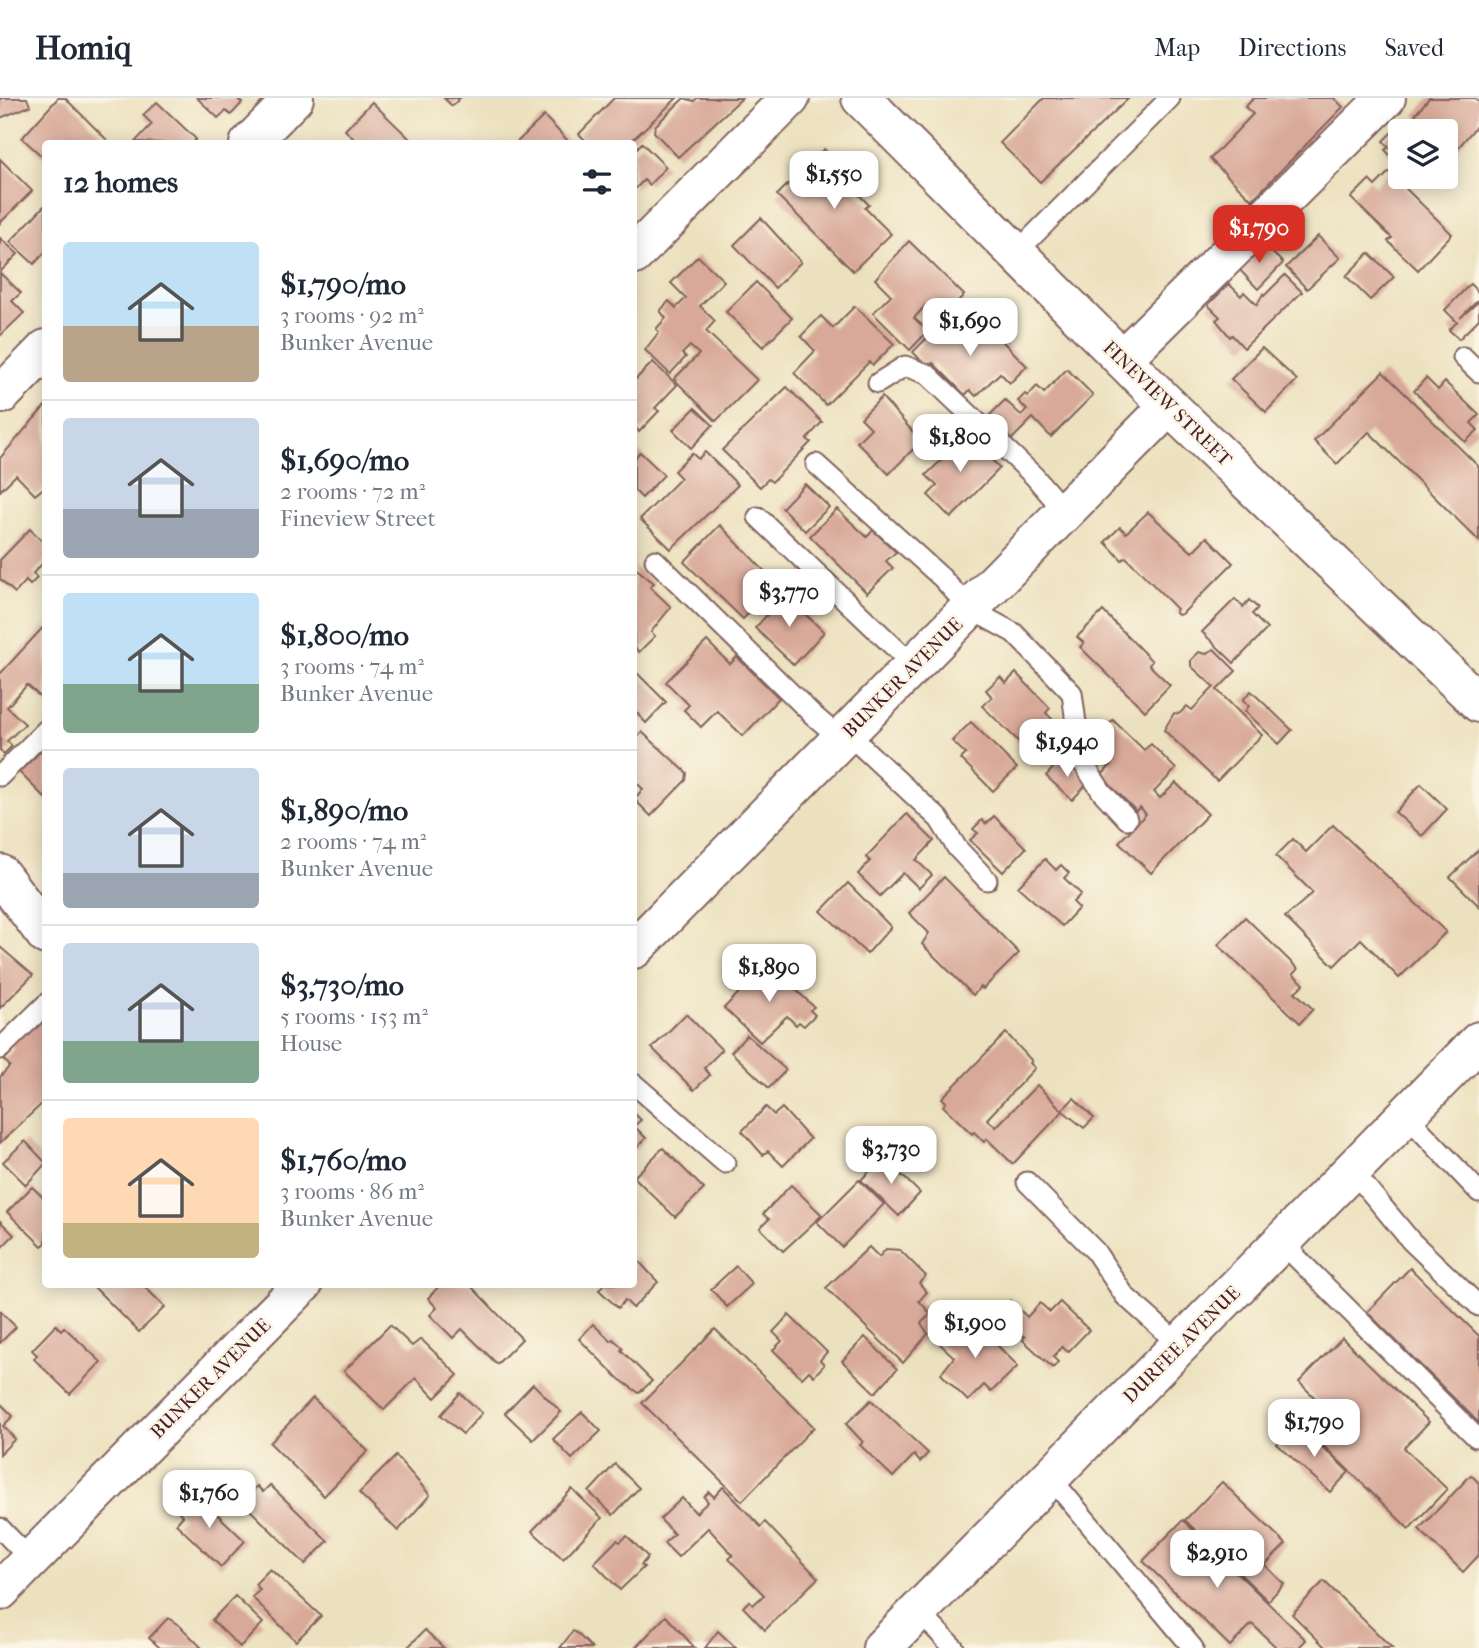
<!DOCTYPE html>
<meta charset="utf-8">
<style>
:root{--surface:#fff;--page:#f6f6f7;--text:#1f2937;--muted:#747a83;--line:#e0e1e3;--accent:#d93025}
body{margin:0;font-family:"IM FELL French Canon",serif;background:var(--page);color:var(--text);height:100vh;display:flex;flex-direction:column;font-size:26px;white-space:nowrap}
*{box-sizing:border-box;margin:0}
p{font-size:23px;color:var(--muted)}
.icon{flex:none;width:38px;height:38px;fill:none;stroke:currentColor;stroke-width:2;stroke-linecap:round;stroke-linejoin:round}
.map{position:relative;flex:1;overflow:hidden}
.details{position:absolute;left:42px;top:42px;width:595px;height:1148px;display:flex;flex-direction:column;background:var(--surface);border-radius:7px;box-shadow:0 4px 18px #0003}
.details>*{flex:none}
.fabs{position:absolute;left:1388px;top:21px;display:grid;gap:14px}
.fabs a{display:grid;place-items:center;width:70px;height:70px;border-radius:7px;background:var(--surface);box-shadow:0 4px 18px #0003;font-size:35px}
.price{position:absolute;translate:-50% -60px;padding:0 16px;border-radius:14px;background:#fff;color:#222;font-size:23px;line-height:46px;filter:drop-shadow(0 2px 4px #0008)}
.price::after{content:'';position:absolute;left:50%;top:42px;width:21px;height:16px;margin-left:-10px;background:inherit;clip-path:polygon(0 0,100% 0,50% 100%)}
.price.on{background:var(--accent);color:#fff}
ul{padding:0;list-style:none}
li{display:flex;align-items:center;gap:21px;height:175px;padding:0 21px}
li+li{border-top:2px solid var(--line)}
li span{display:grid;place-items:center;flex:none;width:196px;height:140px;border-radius:7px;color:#555}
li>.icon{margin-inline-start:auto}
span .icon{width:84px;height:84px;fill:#fffc;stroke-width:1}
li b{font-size:30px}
h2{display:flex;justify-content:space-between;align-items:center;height:84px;padding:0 21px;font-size:30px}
header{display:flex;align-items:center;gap:42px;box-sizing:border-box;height:98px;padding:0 35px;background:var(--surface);border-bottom:2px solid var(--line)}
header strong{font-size:33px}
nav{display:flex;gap:38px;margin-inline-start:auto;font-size:24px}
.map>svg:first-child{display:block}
</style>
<header>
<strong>Homiq</strong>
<nav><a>Map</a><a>Directions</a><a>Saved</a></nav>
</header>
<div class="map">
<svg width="1479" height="1550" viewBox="0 0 1479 1550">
<rect width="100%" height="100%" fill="#fcf5e5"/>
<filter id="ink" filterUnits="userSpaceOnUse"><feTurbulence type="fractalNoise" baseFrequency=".0143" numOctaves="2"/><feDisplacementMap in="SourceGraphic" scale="14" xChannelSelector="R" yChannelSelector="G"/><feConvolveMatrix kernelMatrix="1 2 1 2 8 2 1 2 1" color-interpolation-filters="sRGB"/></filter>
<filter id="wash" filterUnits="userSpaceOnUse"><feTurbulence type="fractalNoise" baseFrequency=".00686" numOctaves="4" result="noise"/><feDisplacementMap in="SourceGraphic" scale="28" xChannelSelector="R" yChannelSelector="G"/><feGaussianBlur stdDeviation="1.57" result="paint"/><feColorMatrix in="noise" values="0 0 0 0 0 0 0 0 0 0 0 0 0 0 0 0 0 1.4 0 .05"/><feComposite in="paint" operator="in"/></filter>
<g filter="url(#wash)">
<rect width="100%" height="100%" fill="#ece1be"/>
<g id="blocks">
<!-- building -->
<g fill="#d8a898">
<path d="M0,0h27l3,8 -30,12z"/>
<path d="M58,0h7l46,46h-65v16l-24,-22z"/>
<path d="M197,0h40l5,5 -11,12 -5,-4 -8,7z"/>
<path d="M444,0h16l-8,8z"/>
<path d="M614,0h63l-49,46h-39l-10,-10z"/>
<path d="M684,0l10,3 3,-3h45l-64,59 -24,-25 1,-6z"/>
<path d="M1044,0h85l-89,84 -40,-39z"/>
<path d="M1254,0h80l9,9 -91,93 -42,-41 43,-45 -8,-7z"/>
<path d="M1429,0h46l4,4v21l-26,31 -7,-8v-15h-15l-16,-16z"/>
<path d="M157,4l39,37 -4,5 -57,-2 17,-18 -9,-9z"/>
<path d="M372,4l38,37 -4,5h-47l-14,-14z"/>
<path d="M544,18l27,28h-56z"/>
<path d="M1401,25l5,4 5,-4 8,8h-19v35l-15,-16 4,-3 -6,-6z"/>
<path d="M642,45l24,24 -17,18 -5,-5 -10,10v-39z"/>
<path d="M824,51l23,23 -5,5 27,28 -4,3 26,26 -38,37 -76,-76z"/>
<path d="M1446,60l8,9 -8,9z"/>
<path d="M0,61l32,32 -32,32z"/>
<path d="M1389,74l63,62 -34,36 -30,-29 4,-3 -41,-40 18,-18 6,6z"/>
<path d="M46,106v47l-12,13 -24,-22z"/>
<path d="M761,120l40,44 -26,26 -41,-43z"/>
<path d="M1318,138l22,22 -33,31 -21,-22z"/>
<path d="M0,140l18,16 -17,17 -1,-1z"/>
<path d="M909,143l55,54 -24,24 -14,-14 -12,13 14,13 -18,19 -37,-37 18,-18 -16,-16z"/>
<path d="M1260,143l23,22 -25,26 -23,-24z"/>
<path d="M1369,155l25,24 -24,23 -24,-24z"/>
<path d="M698,158l26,25 -24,25 15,15 -9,10 51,49 -41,41 -42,-42 25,-25 -9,-8 -8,8 4,3 -16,17 -25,-24 14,-18 -3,-3 10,-11 -6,-7 9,-10 7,7 10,-10 -15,-15z"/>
<path d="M0,175l21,20 -9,8 12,12 -24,23z"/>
<path d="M1285,177l17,17 -58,56 -12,-13 -2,2 -14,-17 4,-3 -12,-12 21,-21 12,12 3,-4 13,13 6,-11 1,2z"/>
<path d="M756,184l36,36 -29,29 -37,-35z"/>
<path d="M1470,186l9,9v6l-19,19 19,-17v18l-20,20 -10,-9 8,-8 -12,-12z"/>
<path d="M855,208l39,38 -21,21 -4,-3 -43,43 -32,-32 21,-22 -14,-15 20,-20 12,12z"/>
<path d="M980,221l47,47 -17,17 -10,-10 -24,23 -6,-6 -5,5 -32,-32 -5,5 -15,-16 27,-27 17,17z"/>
<path d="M1262,250l35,32 -31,32 -35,-33z"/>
<path d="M653,264l24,23 -22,23 4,3 -20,21 -5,-6v-50l2,3z"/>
<path d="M1067,271l26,26 -42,42 -18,-19 -26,26 -23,-23 21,-21 16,15 6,-5 -9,-9 7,-7 3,2 9,-10 7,7z"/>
<path d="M1383,274l96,95v74l-110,-109 -32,32 -23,-23z"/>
<path d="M1426,280l12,12 7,-8 34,33 -8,8 7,7 -13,12 -51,-51z"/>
<path d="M787,289l35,35 -15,17 4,3 -39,40 -4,-3 -8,8 -38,-37z"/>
<path d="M882,299l39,44 -32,33 -32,-32 14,-14 -10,-10z"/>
<path d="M46,307v81l-11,9 -19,-20 -16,16v-33z"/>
<path d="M695,310l18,17 -22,23 -18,-18z"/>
<path d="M960,330l40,40 -49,50 -23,-23 9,-9 -11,-11 29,-28 -7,-7z"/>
<path d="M640,354l24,23 -22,23 -8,-8v-31z"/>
<path d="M705,354l33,33 -67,64 -31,-30 41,-41 -7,-7 18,-18 6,6z"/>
<path d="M805,386l24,23 -24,24 -23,-23z"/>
<path d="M837,411l30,28 6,-7 23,22 -10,9 7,7 -26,25 -57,-57z"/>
<path d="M1148,414l44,40 15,-15 26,26 -51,51 -4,1 -3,-3 2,-3 -51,-52 -4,3 -17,-18 15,-15 6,6z"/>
<path d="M720,427l57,59 -34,35 -59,-57z"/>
<path d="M30,431l16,16v15l-13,13 4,5 -7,7 -4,-4 -11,12 -15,-14v-19z"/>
<path d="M634,469l20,16 -4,4 21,20 -20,25 4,4 -16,16 -5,-5z"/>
<path d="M782,494l42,40 -30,33 -39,-37 12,-13 -3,-3z"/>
<path d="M1235,501l8,8 6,-7 9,8 -6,6 15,15 -33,34 -32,-31z"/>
<path d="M1103,513l49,50 -3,4 21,20 -25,26 -65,-64 4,-4 -7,-6z"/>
<path d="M46,526v78l-19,-17 -20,22 18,17 -18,17 5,5 -8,8 -4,-4v-76z"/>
<path d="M707,543l23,23 7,-7 42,41 -36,38 -26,-25 -16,16 -17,-17 5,-5 -23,-23z"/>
<path d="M1214,551l22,22 -19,19 45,45 -45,46 -53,-51 10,-17 5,1 8,-8 5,4 22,-23 -23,-21v-6l8,-8 7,2z"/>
<path d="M634,572l32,32 -20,21 -12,-13z"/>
<path d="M1016,575l34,35 -4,5 20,20 -28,27 -56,-54 10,-9 -6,-7 14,-13 6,6z"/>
<path d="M1251,593l41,39 -13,14 -34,-33 4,-5 -6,-6z"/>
<path d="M1113,622l31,30 7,-6 25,25 -22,23 6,6 16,-15 32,31 -57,59 -32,-31 27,-28 -6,-7 -4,4 -35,-35 10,-11 -22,-20z"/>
<path d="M971,624l46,46 -24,23 -32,-32 5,-5 -14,-13z"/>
<path d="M642,634l45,41 -1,7 -35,36 -17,-17 9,-10 -9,-9v-39z"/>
<path d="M46,648v53l-27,-27z"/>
<path d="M1063,659l26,25 -17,18 -26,-24z"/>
<path d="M1421,686l26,25 -25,27 -27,-24z"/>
<path d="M907,716l27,27 -18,19 16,15 -13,13 -16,-15 -23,23 -22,-22 12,-13 -4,-4z"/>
<path d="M994,718l32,32 -23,24 -33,-32 8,-7 -5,-4 9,-9 4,4z"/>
<path d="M1333,727l113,107 -47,46 -38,-39 -27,27 -49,-49 28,-24 -37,-37 17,-17 13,13z"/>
<path d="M1479,751v57l-29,-29z"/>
<path d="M1045,761l11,11 5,-5 8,8 -5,5 17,16 -8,8 6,6 -17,18 -44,-39z"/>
<path d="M944,779l75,76 -36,36 -2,-2 -8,8 -51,-51 7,-11 -20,-20z"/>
<path d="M848,785l43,44 -24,27 -46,-43z"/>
<path d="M1245,819l53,52 -5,5 11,10 -9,8 18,17 -13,14 -82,-78z"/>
<path d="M0,849l33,28 -33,33z"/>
<path d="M768,865l46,44 -4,3 5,5 -11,11 -5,-4 -3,3 -9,-9 -27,26 -36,-34z"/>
<path d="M46,909v93l-46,43v-66l10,-11 -6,-6 11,-12 -5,-4z"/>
<path d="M686,916l36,36 -18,18 6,7 -16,15 -42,-42z"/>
<path d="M1006,935l26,28 -2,2 5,5 -48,51 9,8 41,-42 25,25 12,-12 20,20 -10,10 -21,-17 -50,53 -26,-25 -3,3 -10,-10 -2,2 -29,-28 3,-4 -4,-4z"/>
<path d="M747,937l39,35 -17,18 -38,-36z"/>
<path d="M766,1009l8,8 8,-7 28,31 -27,27 -15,-15 -5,4 -21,-24z"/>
<path d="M634,1015l7,7 -7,6 12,12 -12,13z"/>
<path d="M25,1043l21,22 -20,22 -23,-23z"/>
<path d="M663,1050l41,41 -29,28 -41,-40z"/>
<path d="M883,1059l37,36 -21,23 -38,-36z"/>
<path d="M859,1082l25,24 -42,43 -25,-25z"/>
<path d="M791,1087l31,30 -39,36 -23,-23 9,-9 -6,-5z"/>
<path d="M32,1089l14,13v43l-4,3 -35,-34z"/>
<path d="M0,1123l14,14 -14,14z"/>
<path d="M869,1149l10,10 7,-8 14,1 26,26 -7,7 8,9 -8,9 12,13 -10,9 7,11 -25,29 -77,-75z"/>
<path d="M634,1158l24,26 -25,26 -8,-8 -7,8 -19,-18 5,-6h30z"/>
<path d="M736,1168l16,18 -25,23 -16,-18z"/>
<path d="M1410,1170l69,68v87l-112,-111z"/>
<path d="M91,1186h51l23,23 -26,25z"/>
<path d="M441,1186h28l53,55 -25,25 -35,-35 -9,9 -23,-23 7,-7 -9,-10z"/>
<path d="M1010,1202l17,17 13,-14 10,9 10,-10 29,28 -21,22 -6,-5 -9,10 5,5 -5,6 -30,-28 2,-3 -4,-3 -2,2 -23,-21z"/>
<path d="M0,1213l16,16 -16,16z"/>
<path d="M789,1217l38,37 -7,8 4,5 -10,11 -5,-5 -7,7 -29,-28 9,-9 -9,-9z"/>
<path d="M968,1218l50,50 -27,26 -7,-7 -16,16 -27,-27 13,-17 -14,-13z"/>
<path d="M593,1226l18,17 2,-2 10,9 -2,2 31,31 -13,12 -20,-14 -40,-40z"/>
<path d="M56,1227l5,5 3,-3 37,35 -31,32 -36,-35 3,-4 -5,-5z"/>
<path d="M390,1227l22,21 9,-7 37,36 -23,23 -19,-20 -32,32 -40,-39z"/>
<path d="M715,1231l99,98 -72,74 -100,-98z"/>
<path d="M865,1239l32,32 -22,24 -33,-32z"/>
<path d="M1342,1240l87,84 -25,26 43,41 -38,40 -109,-106 20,-20 -21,-21z"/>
<path d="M533,1286l28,28 -28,28 -28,-27z"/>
<path d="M460,1295l22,20 -19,21 -22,-19z"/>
<path d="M313,1300l55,53 -44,45 -54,-53z"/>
<path d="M871,1302l57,53 -8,9 -6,-7 -21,22 -33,-32 3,-3 -17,-18z"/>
<path d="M0,1305l13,13 -10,10 12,13 -15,15z"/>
<path d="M582,1314l19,19 -29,28 -19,-20z"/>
<path d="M1301,1329l48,45 -19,20 -53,-48 8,-8 4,4z"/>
<path d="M396,1358l34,39 -32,36 -39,-38z"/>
<path d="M615,1366l24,24 -26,27 -24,-23z"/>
<path d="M1471,1377l8,8v72l-16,17 -44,-43z"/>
<path d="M1222,1384l64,62 -21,21 19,19 -16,17 -83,-81z"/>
<path d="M270,1387l58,56 -23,23 -63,-62 15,-16 6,6z"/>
<path d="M723,1389l38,40 4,-5 53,56 -53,52 -22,-23 6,-6 4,4 11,-10 -35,-36 4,-4 -25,-27 -30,29 -14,-14 10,-9 -14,-15 22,-21 14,15 12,-11 -4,-5 5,-5 5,5z"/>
<path d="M572,1391l30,29 -39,41 -31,-28z"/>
<path d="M195,1395l50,48 -24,26 -45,-43 7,-8 -5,-5z"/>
<path d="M1183,1422l123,120 -8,8h-21l-25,-24 -22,22 -87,-85z"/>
<path d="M627,1438l21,21 -7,8 3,2 -24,23 -26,-27 23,-23 3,2z"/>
<path d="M270,1471l51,47 -25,25 -44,-44 8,-7 -5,-6z"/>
<path d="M1324,1483l68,67h-66l-34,-34z"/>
<path d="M235,1498l28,27 -23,24 -28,-27z"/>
<path d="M666,1518l29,32h-60z"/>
<path d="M168,1520l12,8 22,22h-42l-11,-10z"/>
<path d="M425,1532l19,18h-37z"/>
<path d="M573,1533l5,3 14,14h-32z"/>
<path d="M718,1533l18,17h-31z"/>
</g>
</g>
</g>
<g filter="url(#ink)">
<use href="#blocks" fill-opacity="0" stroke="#83635e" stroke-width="2"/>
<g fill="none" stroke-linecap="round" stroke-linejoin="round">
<defs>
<g id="service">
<path d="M1016,155l154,-155"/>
<path d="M1463,259l16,15"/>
<path d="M878,285l27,-17 22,8 107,102 31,36"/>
<path d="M816,366l126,114 28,31 44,24 58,60 9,67 21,32 25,27"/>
<path d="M758,419l155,148"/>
<path d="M655,462l158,155 28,24"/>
<path d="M847,635l92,86 18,29 30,32"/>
<path d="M0,678l46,-46"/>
<path d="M0,951l46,-45"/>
<path d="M634,986l91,79"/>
<path d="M1406,1017l73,77"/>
<path d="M1352,1072l59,71 68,65"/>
<path d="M1027,1084l68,69 30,45 55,49"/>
<path d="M1281,1144l195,195"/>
<path d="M1050,1379l143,171"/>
<path d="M0,1430l31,32"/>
<path d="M918,1513l36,37"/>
</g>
<g id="minor">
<path d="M249,46l45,-46"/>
<path d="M634,157l156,-157"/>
<path d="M1122,261l264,-261"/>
<path d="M2,296l44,-45"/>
<path d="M0,776l46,61"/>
<path d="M634,851l535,-543"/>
<path d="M0,1493l303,-307"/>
</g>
<path id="tertiary" d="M861,0l308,308 310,297"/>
<path id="secondary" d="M882,1550l597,-607"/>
</defs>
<!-- service casing -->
<use href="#service" stroke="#83635e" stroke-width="23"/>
<!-- minor casing -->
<use href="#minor" stroke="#83635e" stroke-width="42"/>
<!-- tertiary casing -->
<use href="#tertiary" stroke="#83635e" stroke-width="42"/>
<!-- secondary casing -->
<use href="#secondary" stroke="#83635e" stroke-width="42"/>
<!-- service -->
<use href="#service" stroke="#fff" stroke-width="19"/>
<!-- minor -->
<use href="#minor" stroke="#fff" stroke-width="38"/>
<!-- tertiary -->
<use href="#tertiary" stroke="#fff" stroke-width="38"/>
<!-- secondary -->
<use href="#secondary" stroke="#fff" stroke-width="38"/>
</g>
</g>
<g text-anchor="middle" stroke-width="5" stroke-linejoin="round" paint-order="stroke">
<!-- street labels -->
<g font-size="19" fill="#4a1f2b" stroke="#fcf5e5">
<text transform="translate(1168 305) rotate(44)" y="7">FINEVIEW STREET</text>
<text transform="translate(902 579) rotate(-45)" y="7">BUNKER AVENUE</text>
<text transform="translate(1181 1246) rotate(-45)" y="7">DURFEE AVENUE</text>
<text transform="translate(210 1280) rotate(-45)" y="7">BUNKER AVENUE</text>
</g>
</g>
</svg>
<div class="fabs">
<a><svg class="icon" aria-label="layers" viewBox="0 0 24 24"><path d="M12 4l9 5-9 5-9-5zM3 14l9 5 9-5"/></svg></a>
</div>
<b class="price" style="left:834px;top:113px">$1,550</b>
<b class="price on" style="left:1259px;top:167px">$1,790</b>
<b class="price" style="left:970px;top:260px">$1,690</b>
<b class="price" style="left:960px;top:376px">$1,800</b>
<b class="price" style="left:789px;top:531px">$3,770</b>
<b class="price" style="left:1067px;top:681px">$1,940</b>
<b class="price" style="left:769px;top:906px">$1,890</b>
<b class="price" style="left:891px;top:1088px">$3,730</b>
<b class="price" style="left:975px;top:1262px">$1,900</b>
<b class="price" style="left:1314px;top:1361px">$1,790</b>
<b class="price" style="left:209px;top:1432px">$1,760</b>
<b class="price" style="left:1217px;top:1492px">$2,910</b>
<section class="details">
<h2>12 homes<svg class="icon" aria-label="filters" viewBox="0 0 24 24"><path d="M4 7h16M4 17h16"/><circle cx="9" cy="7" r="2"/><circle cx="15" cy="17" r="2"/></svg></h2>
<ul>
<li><span style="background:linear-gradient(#bfe0f5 60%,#b9a48a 0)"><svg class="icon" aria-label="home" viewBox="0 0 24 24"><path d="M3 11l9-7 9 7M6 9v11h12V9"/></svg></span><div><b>$1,790/mo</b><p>3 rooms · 92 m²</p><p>Bunker Avenue</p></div></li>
<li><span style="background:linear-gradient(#c9d6e8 65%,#9aa5b1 0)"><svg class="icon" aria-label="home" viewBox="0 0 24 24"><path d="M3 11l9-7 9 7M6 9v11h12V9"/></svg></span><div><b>$1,690/mo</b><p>2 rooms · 72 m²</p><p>Fineview Street</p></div></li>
<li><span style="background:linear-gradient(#bfe0f5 65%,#7fa58c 0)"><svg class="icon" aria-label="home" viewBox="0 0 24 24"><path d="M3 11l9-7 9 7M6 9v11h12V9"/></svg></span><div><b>$1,800/mo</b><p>3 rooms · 74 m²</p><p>Bunker Avenue</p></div></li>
<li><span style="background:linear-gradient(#c9d6e8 75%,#9aa5b1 0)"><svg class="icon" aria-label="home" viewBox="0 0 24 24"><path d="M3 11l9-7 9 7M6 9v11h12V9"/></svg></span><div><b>$1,890/mo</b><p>2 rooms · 74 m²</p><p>Bunker Avenue</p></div></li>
<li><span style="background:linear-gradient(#c9d6e8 70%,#7fa58c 0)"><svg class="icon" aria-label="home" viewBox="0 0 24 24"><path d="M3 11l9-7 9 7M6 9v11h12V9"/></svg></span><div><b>$3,730/mo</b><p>5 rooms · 153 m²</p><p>House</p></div></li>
<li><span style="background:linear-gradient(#ffd9b3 75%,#c2b280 0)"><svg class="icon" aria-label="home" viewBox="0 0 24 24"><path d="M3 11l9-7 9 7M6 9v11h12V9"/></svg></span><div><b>$1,760/mo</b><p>3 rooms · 86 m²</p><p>Bunker Avenue</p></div></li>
</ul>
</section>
</div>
